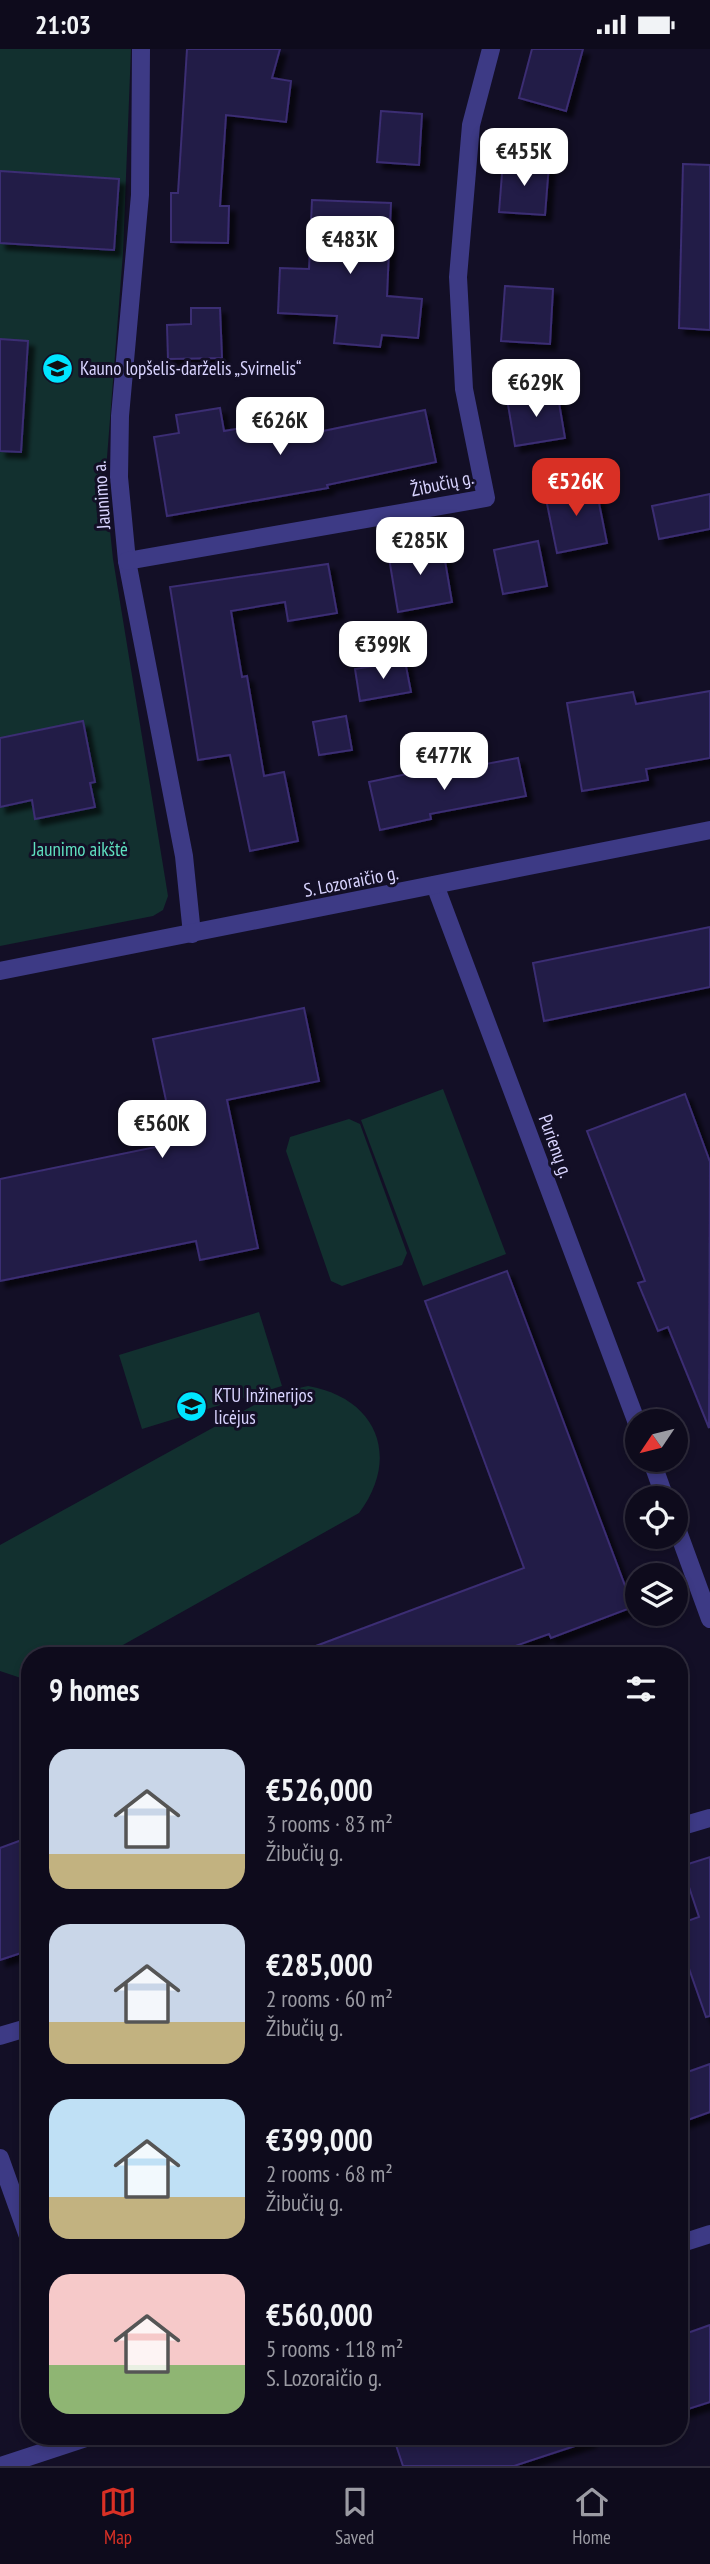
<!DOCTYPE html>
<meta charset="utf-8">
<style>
:root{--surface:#0e0b1c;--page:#171425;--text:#f1f3f6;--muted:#9b9ba3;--line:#2e2b3b;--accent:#d93025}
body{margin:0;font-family:"PT Sans Narrow",sans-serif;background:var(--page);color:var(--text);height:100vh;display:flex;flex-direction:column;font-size:26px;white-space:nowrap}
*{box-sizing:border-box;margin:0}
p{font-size:23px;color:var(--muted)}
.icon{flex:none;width:38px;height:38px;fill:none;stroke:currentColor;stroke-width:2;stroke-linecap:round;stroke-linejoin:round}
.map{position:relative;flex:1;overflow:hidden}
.drawer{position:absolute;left:21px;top:1598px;width:667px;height:798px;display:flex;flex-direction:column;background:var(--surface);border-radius:28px;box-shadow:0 4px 10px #0003,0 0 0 2px var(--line)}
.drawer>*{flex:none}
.needle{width:46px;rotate:235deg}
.fabs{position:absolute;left:625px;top:1360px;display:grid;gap:14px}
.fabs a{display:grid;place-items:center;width:63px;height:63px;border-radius:50%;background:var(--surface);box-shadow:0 4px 10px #0003,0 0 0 2px var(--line);font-size:35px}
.price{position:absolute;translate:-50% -60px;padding:0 16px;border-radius:14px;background:#fff;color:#222;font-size:23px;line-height:46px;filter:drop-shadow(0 2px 4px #0008)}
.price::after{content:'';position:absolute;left:50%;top:42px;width:21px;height:16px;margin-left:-10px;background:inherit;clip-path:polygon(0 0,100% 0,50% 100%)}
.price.current{background:var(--accent);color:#fff}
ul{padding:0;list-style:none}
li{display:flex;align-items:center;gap:21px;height:175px;padding:0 28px}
li span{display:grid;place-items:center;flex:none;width:196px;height:140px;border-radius:21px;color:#555}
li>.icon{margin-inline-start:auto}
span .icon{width:84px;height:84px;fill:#fffc;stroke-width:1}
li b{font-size:30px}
h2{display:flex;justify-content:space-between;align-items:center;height:84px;padding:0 28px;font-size:30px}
.status{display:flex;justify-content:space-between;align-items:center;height:49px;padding:0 35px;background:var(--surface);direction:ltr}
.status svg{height:19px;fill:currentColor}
.tab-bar{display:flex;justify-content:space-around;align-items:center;height:98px;border-top:2px solid var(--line);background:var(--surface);font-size:19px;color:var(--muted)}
.tab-bar a{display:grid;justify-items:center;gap:4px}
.tab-bar .current{color:var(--accent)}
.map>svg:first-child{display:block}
</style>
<div class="status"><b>21:03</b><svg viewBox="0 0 49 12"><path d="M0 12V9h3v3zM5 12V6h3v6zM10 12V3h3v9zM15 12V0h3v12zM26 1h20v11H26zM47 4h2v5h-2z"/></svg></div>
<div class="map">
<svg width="710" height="2417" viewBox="0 0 710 2417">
<defs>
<filter id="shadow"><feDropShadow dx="6" dy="6" stdDeviation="2" flood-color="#0009"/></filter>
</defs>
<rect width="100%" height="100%" fill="#130f26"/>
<!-- green -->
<g fill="#12302f">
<path d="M0,0h131l-8,204 -18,230 8,76 55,337 -5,14 -10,6 -153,30z"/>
<path d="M443,1040l63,165 -83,32 -62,-166z"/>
<path d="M349,1070l11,5 47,129 -5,12 -60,21 -11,-5 -45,-130 4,-14z"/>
<path d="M259,1263l23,74 -140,43 -23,-74z"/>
<path d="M308,1337c69,12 93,71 51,127l-254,142h-75v26l-30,-10v-126l276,-152z"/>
</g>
<!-- building -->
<g fill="#241b47" stroke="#3b2d73" stroke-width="2" filter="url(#shadow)">
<path d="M187,0h93l-8,29 19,3 -5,41 -60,-7 -6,91h9l-1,37 -57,-1v-49h7z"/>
<path d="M532,0h51l-17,62 -47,-13z"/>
<path d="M381,62l41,3 -3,51 -42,-3z"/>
<path d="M503,112l46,3 -4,51 -46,-3z"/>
<path d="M683,115l27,1v165l-31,-2z"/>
<path d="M0,122l119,8 -5,71 -114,-7z"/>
<path d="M312,151l79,3 -4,93 35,3 -4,39 -36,-3 -2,12 -46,-4 3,-27 -59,-3 2,-45 29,1z"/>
<path d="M505,237l48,3 -3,55 -49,-3z"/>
<path d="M191,259h29l2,50 -54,1 -1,-34 24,-1z"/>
<path d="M0,290l28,2 -7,111 -21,-1z"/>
<path d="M557,342l8,47 -50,8 -8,-47z"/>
<path d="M220,359l4,23 91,-16 3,17 107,-22 11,52 -109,23 1,3 -161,28 -13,-79 25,-4 -3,-18z"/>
<path d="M595,434l12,60 -50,10 -12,-59z"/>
<path d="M710,445v35l-51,10 -7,-33z"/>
<path d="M538,492l9,45 -44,8 -9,-44z"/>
<path d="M442,494l10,59 -54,10 -10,-60z"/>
<path d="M328,515l9,49 -49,8 -3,-19 -54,9 11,66 5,-1 17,100 20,-4 14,69 -48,10 -20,-96 -32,5 -28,-173z"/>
<path d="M405,612l6,31 -51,9 -5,-32z"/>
<path d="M710,642v67l-64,11 2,11 -66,11 -15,-88 66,-11 3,12z"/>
<path d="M346,667l6,34 -33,5 -6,-33z"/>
<path d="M83,672l12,61 -5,1 5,24 -60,12 -3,-19 -32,7v-69z"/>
<path d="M518,709l8,38 -96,18 1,5 -51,11 -11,-48 52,-11 1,5z"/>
<path d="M710,878v60l-166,34 -11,-58z"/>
<path d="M304,959l15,73 -92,19 31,148 -58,12 -4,-19 -196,40v-102l175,-36 -22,-104z"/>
<path d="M685,1045l25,68 -1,266 -41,-101 -10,4 -20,-48 7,-2 -58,-150z"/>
<path d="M507,1222l126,336 -82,31 -2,-4 -59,21h-193v-2l227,-85 -99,-267z"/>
<path d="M30,1788v113l-30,10v-112z"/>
<path d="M710,1808v159l-4,1 -27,-77v-16l20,-7 -17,-51z"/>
<path d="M710,2015v48l-31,11v-48z"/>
<path d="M710,2276v77l-31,10v-76z"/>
<path d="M393,2387h196l1,5 -76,25h-111z"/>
</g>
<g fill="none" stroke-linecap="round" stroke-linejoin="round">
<!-- street -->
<g stroke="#3d3a85" stroke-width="18">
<path d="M141,0l-1,146 -20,221 -1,61 8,84 57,295 8,78"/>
<path d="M127,512l359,-63 -22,-109 -6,-112 13,-152 20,-76"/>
<path d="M435,836l202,538"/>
<path d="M0,922l710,-141"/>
<path d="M651,1410l14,39"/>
<path d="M676,1477l34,93"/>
<path d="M679,1778l31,-9"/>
<path d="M0,1987l30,-9"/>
<path d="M0,2109l30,84"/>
<path d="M679,2195l31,-10"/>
<path d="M1,2417l91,-30"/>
</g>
</g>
<!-- icons -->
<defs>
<symbol id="school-disc" viewBox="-11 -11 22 22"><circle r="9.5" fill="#00e5ff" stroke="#130f26"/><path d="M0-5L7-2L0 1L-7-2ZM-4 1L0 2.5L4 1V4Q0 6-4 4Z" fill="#111"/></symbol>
</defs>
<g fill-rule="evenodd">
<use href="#school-disc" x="40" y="302" width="35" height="35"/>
<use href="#school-disc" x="174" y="1340" width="35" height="35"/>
</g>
<g text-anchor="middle" stroke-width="6" stroke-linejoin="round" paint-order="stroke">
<!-- poi labels -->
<g font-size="19" fill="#d9d4ff" stroke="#130f26" text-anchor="start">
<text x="80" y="326">Kauno lopšelis-darželis „Svirnelis“</text>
<text x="214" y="1353">KTU Inžinerijos<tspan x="214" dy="22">licėjus</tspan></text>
</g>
<!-- street labels -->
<g font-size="19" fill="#d9d4ff" stroke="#130f26">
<text transform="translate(442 434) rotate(-12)" y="7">Žibučių g.</text>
<text transform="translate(101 446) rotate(-94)" y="7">Jaunimo a.</text>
<text transform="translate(351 832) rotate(-11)" y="7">S. Lozoraičio g.</text>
<text transform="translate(556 1097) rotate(70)" y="7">Purienų g.</text>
</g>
<!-- park labels -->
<g font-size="19" fill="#5fe0c0" stroke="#130f26">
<text x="80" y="807">Jaunimo aikštė</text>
</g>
</g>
</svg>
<div class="fabs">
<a><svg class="needle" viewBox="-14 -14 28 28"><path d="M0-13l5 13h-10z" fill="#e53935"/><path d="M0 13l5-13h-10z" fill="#9b9ba3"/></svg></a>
<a><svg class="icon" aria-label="locate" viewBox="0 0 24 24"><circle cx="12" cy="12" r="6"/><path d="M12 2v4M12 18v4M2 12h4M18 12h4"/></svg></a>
<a><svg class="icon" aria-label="layers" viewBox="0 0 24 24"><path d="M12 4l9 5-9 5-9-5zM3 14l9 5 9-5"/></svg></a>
</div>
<b class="price" style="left:524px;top:139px">€455K</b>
<b class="price" style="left:350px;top:227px">€483K</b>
<b class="price" style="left:536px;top:370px">€629K</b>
<b class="price" style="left:280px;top:408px">€626K</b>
<b class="price current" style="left:576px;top:469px">€526K</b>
<b class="price" style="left:420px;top:528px">€285K</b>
<b class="price" style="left:383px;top:632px">€399K</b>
<b class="price" style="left:444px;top:743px">€477K</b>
<b class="price" style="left:162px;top:1111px">€560K</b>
<section class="drawer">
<h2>9 homes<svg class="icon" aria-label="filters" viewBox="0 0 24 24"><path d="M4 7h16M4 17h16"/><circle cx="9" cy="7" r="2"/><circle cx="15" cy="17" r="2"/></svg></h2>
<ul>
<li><span style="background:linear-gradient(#c9d6e8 75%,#c2b280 0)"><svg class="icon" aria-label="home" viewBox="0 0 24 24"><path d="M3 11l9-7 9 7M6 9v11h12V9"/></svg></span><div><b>€526,000</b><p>3 rooms · 83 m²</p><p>Žibučių g.</p></div></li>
<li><span style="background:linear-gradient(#c9d6e8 70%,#c2b280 0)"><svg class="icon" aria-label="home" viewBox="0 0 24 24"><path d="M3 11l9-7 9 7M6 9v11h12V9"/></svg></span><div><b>€285,000</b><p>2 rooms · 60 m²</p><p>Žibučių g.</p></div></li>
<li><span style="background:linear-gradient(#bfe0f5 70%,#c2b280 0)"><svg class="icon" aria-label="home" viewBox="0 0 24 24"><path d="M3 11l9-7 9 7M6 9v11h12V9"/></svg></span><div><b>€399,000</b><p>2 rooms · 68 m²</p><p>Žibučių g.</p></div></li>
<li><span style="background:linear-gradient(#f6c9c9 65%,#8fb573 0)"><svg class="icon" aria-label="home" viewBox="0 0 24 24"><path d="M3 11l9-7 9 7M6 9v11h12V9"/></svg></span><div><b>€560,000</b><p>5 rooms · 118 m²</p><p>S. Lozoraičio g.</p></div></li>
</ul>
</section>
</div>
<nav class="tab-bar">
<a class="current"><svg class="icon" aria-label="map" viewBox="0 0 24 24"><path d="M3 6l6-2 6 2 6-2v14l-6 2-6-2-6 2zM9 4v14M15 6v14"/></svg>Map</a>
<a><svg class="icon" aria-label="saved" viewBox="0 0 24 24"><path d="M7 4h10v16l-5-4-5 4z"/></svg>Saved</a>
<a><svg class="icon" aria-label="home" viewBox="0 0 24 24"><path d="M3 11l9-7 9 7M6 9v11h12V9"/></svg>Home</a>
</nav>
